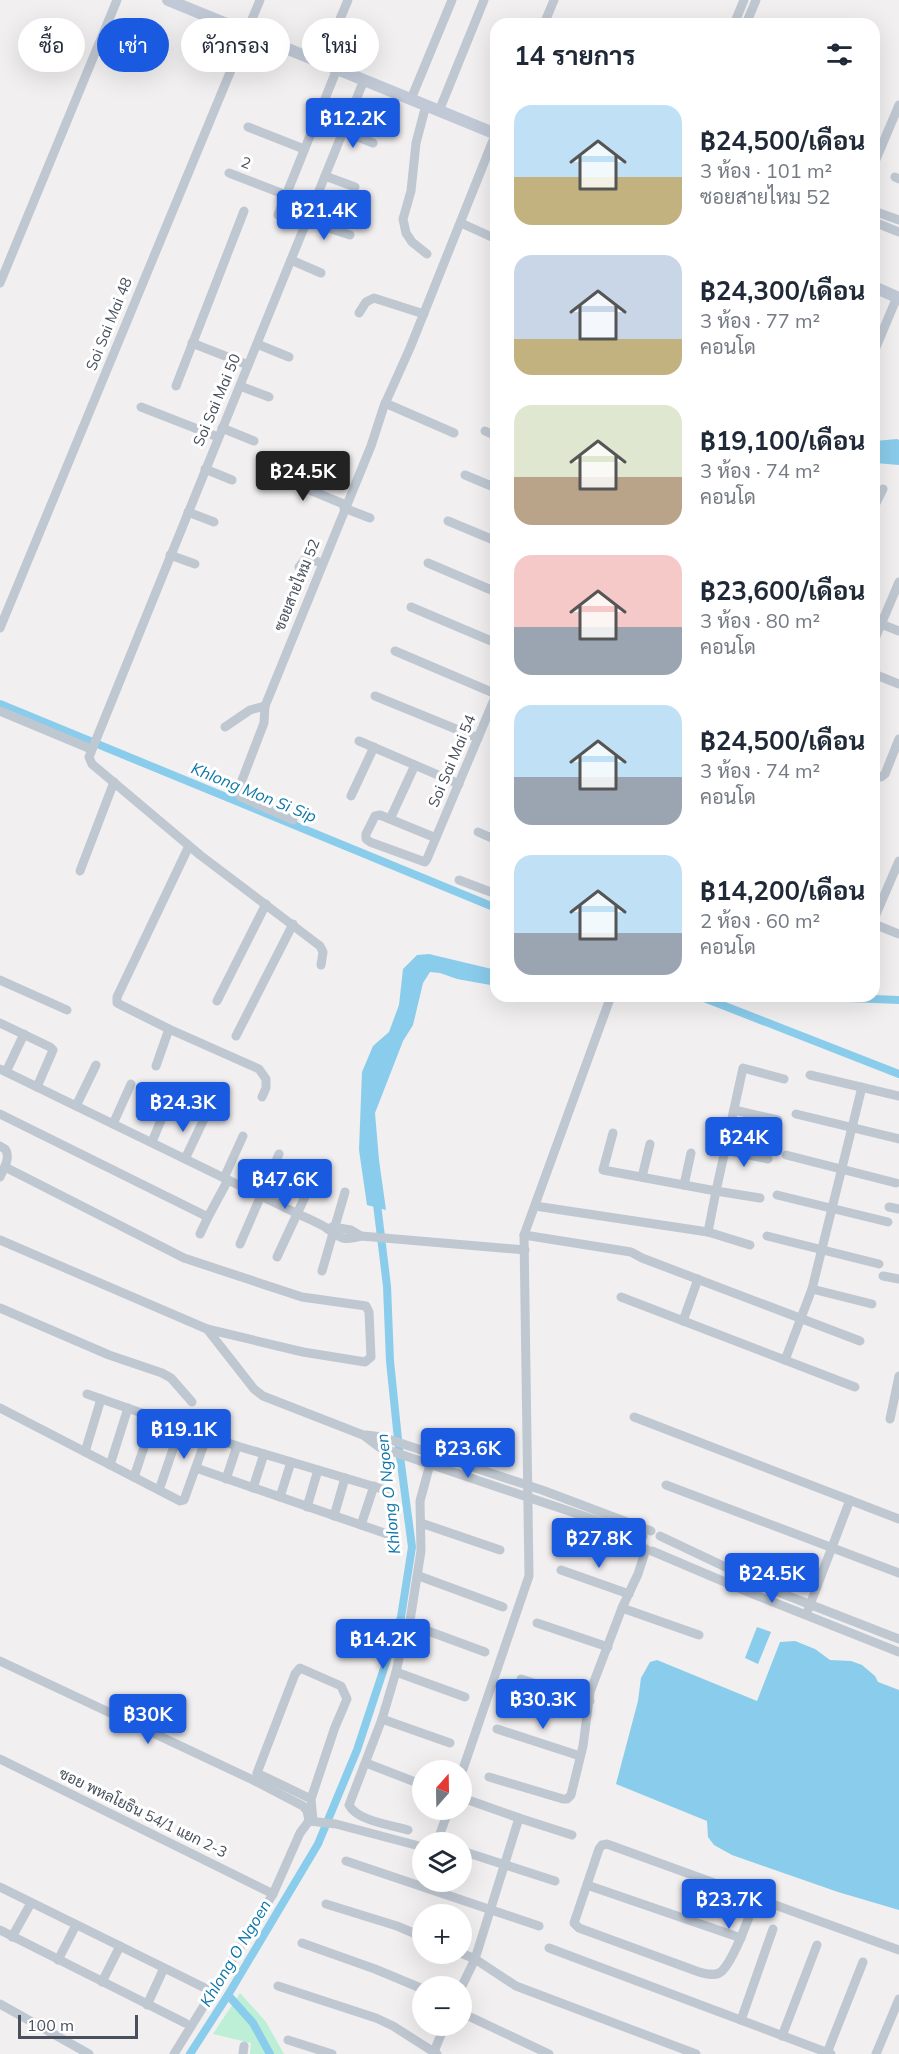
<!DOCTYPE html>
<html lang="th">
<meta charset="utf-8">
<style>
:root{--surface:#fff;--page:#f6f6f7;--text:#1f2937;--muted:#747a83;--accent:#1a5ae0}
body{margin:0;font-family:Mulish,Sarabun,sans-serif;background:var(--page);color:var(--text);height:100vh;display:flex;flex-direction:column;font-size:22px;white-space:nowrap}
*{box-sizing:border-box;margin:0}
p{font-size:20px;color:var(--muted)}
.icon{flex:none;width:33px;height:33px;fill:none;stroke:currentColor;stroke-width:2;stroke-linecap:round;stroke-linejoin:round}
.map{position:relative;flex:1;overflow:hidden}
.sheet{position:absolute;left:490px;top:18px;width:390px;height:984px;display:flex;flex-direction:column;background:var(--surface);border-radius:18px;box-shadow:0 6px 24px #0002}
.sheet>*{flex:none}
.banner{position:absolute;left:18px;top:18px;width:382px;height:54px;display:flex;gap:12px}
.needle{width:39px;rotate:20deg}
.controls{position:absolute;left:412px;top:1760px;display:grid;gap:12px}
.controls a{display:grid;place-items:center;width:60px;height:60px;border-radius:50%;background:var(--surface);box-shadow:0 6px 24px #0002;font-size:30px}
.scale{position:absolute;left:18px;bottom:15px;width:120px;box-sizing:border-box;padding-left:6px;border:3px solid #47505c;border-top:0;font-size:16px;line-height:21px;white-space:nowrap;color:#47505c;-webkit-text-stroke:4px #fff;paint-order:stroke}
.price{position:absolute;translate:-50% -51px;padding:0 14px;border-radius:6px;background:var(--accent);color:#fff;font-size:20px;line-height:39px;filter:drop-shadow(0 2px 3px #0008)}
.price::after{content:'';position:absolute;left:50%;top:36px;width:18px;height:14px;margin-left:-9px;background:inherit;clip-path:polygon(0 0,100% 0,50% 100%)}
.price.active{background:#222;color:#fff}
ul{padding:0;list-style:none}
li{display:flex;align-items:center;gap:18px;height:150px;padding:0 24px}
li span{display:grid;place-items:center;flex:none;width:168px;height:120px;border-radius:18px;color:#555}
li>.icon{margin-inline-start:auto}
span .icon{width:72px;height:72px;fill:#fffc;stroke-width:1}
li b{font-size:26px}
h2{display:flex;justify-content:space-between;align-items:center;height:72px;padding:0 24px;font-size:26px}
.pill{padding:0 21px;border-radius:27px;background:var(--surface);box-shadow:0 6px 24px #0002;font-size:21px;line-height:54px}
.pill.active{background:var(--accent);color:#fff}
.map>svg:first-child{display:block}
</style>
<div class="map">
<svg width="899" height="2054" viewBox="0 0 899 2054">
<rect width="100%" height="100%" fill="#f1efef"/>
<!-- green -->
<path fill="#bdefd6" d="M240,1993l26,29 18,32h-34l1,-11 -38,-9z"/>
<!-- water -->
<g fill="#8acceb">
<path d="M897,439l2,1v25l-24,-2v-22z"/>
<path d="M429,954l67,16v16l-39,-7 -17,-6 -10,-1 -7,11 -10,42 -10,16 -28,72 4,47 7,50 -19,-5 -8,-55 3,-78 11,-26 16,-14 10,-27 4,-36 14,-14z"/>
<path d="M757,1627l14,5 -13,32 -13,-6z"/>
<path d="M795,1641l20,8 15,11 21,1 11,4 13,11 3,6 21,8v220l-61,-18 -106,-37 -18,-10 -6,-8 -1,-16 -91,-37 22,-83 3,-23 9,-16 7,-2 100,41 23,-59z"/>
</g>
<g fill="none" stroke-linecap="round" stroke-linejoin="round">
<!-- canal -->
<g stroke="#8acceb" stroke-width="8">
<path d="M0,704l496,204"/>
<path d="M699,996l200,78"/>
<path d="M798,996l101,4"/>
<path d="M228,1995l25,28 17,31"/>
<path d="M190,2054l38,-59 90,-151 39,-94 44,-133 11,-70 -13,-98 -9,-88 -3,-75 -11,-90"/>
</g>
<!-- minor -->
<g stroke="#bfc7d1" stroke-width="9">
<path d="M544,24l10,-24"/>
<path d="M734,24l10,-24"/>
<path d="M746,24l10,-24"/>
<path d="M322,62l26,-62"/>
<path d="M411,99l41,-99"/>
<path d="M426,105l-10,38 -5,48 -8,28 3,14 6,9 15,12"/>
<path d="M439,111l45,-111"/>
<path d="M248,127l56,22"/>
<path d="M343,131l30,12"/>
<path d="M874,164l25,-59"/>
<path d="M229,173l57,22"/>
<path d="M325,176l30,11"/>
<path d="M895,177l4,2"/>
<path d="M874,211l25,9"/>
<path d="M278,215l59,-146"/>
<path d="M307,221l43,14"/>
<path d="M874,222l25,10"/>
<path d="M461,223l35,16"/>
<path d="M291,260l30,13"/>
<path d="M0,283l117,-283"/>
<path d="M359,313l7,-11 8,-4 50,16"/>
<path d="M192,343l56,22"/>
<path d="M257,344l32,13"/>
<path d="M874,352l23,-55"/>
<path d="M176,386l68,-175"/>
<path d="M240,386l29,11"/>
<path d="M385,403l69,30"/>
<path d="M141,407l77,30"/>
<path d="M222,428l32,13"/>
<path d="M485,431l11,5"/>
<path d="M205,469l27,11"/>
<path d="M271,474l75,31"/>
<path d="M465,475l31,13"/>
<path d="M874,507l9,-18"/>
<path d="M344,508l26,10"/>
<path d="M188,512l26,10"/>
<path d="M448,521l48,20"/>
<path d="M170,555l25,9"/>
<path d="M428,563l68,29"/>
<path d="M299,567l7,-9 16,5"/>
<path d="M411,607l85,36"/>
<path d="M881,624l18,7"/>
<path d="M0,628l260,-628"/>
<path d="M874,641l25,-59"/>
<path d="M395,651l101,43"/>
<path d="M874,674l25,10"/>
<path d="M375,696l103,42"/>
<path d="M0,711l91,38"/>
<path d="M225,727l25,-17 15,-4"/>
<path d="M359,741l100,43"/>
<path d="M874,776l7,1 4,-3 14,-35"/>
<path d="M351,796l23,-49"/>
<path d="M390,819l25,-54"/>
<path d="M293,820l-52,-23 -3,-4 1,-5 25,-65 1,-17 106,-260 13,-40 26,-58 86,-215"/>
<path d="M478,832l18,8"/>
<path d="M436,838l-56,-23 -5,1 -9,18v5l4,3 55,20 2,-3 69,-164"/>
<path d="M189,846l-72,151v6l52,26 90,40 7,10v9l-4,9"/>
<path d="M80,871l34,-89"/>
<path d="M459,880l37,14"/>
<path d="M874,919l25,-58"/>
<path d="M874,924l25,10"/>
<path d="M321,965l2,-13 -3,-6 -120,-91 -108,-91 -3,-7 275,-677"/>
<path d="M0,980l67,30"/>
<path d="M217,1001l49,-97"/>
<path d="M0,1023l50,24 3,3 -16,37"/>
<path d="M236,1036l57,-112"/>
<path d="M156,1066l13,-37"/>
<path d="M0,1069l298,145c9,4 19,8 27,13 14,10 17,15 36,9l164,14"/>
<path d="M6,1072l18,-38"/>
<path d="M810,1075l89,21"/>
<path d="M76,1106l20,-41"/>
<path d="M734,1110l44,10"/>
<path d="M0,1114l208,103 20,-37"/>
<path d="M796,1114l103,25"/>
<path d="M113,1124l18,-40"/>
<path d="M613,1133l-10,37 113,21 -8,41"/>
<path d="M152,1142l16,-39"/>
<path d="M0,1146l5,3c6,8 -1,19 -5,28"/>
<path d="M725,1150l43,9"/>
<path d="M786,1155l110,28"/>
<path d="M185,1159l19,-40"/>
<path d="M5,1167l179,91 118,39 64,9 3,6 2,45 -6,5 -62,-10 -96,-23"/>
<path d="M642,1177l8,-33"/>
<path d="M224,1178l19,-42"/>
<path d="M684,1185l7,-32"/>
<path d="M777,1195l111,27"/>
<path d="M760,1198l-44,-7 27,-123 41,11"/>
<path d="M535,1206l173,26 42,13"/>
<path d="M889,1207l10,2"/>
<path d="M332,1227l19,3 10,6"/>
<path d="M200,1234l8,-17"/>
<path d="M524,1235l107,17 11,6 218,83"/>
<path d="M767,1236l112,28"/>
<path d="M0,1240l207,89 47,60 9,7 100,39 16,12 264,89"/>
<path d="M240,1244l39,-90"/>
<path d="M277,1257l39,-84"/>
<path d="M322,1271l23,-79"/>
<path d="M883,1276l16,3"/>
<path d="M812,1289l60,15"/>
<path d="M621,1297l234,90"/>
<path d="M0,1308l109,47 53,18 9,5 21,24"/>
<path d="M683,1321l15,-42"/>
<path d="M785,1360l27,-71 50,-202"/>
<path d="M87,1394l150,52 152,45"/>
<path d="M0,1408l180,93 4,-1 23,-64"/>
<path d="M634,1417l265,102"/>
<path d="M890,1419l9,-43"/>
<path d="M366,1435l16,2 160,53 109,41"/>
<path d="M85,1452l16,-53"/>
<path d="M110,1465l18,-57"/>
<path d="M196,1468l197,68"/>
<path d="M134,1477l20,-60"/>
<path d="M226,1479l11,-33"/>
<path d="M666,1485l233,88"/>
<path d="M253,1488l11,-34"/>
<path d="M159,1490l22,-64"/>
<path d="M280,1497l11,-35"/>
<path d="M307,1507l11,-37"/>
<path d="M334,1516l11,-38"/>
<path d="M421,1523l79,27"/>
<path d="M361,1525l13,-39"/>
<path d="M660,1536l118,56 121,47"/>
<path d="M652,1551l101,43 146,58"/>
<path d="M561,1570l68,24"/>
<path d="M419,1576l84,31"/>
<path d="M622,1608l77,27"/>
<path d="M808,1610l42,-110"/>
<path d="M537,1623l71,24"/>
<path d="M409,1624l76,28"/>
<path d="M0,1661l253,119 50,26 4,5 2,9"/>
<path d="M396,1672l69,25"/>
<path d="M521,1679l69,22"/>
<path d="M382,1719l68,24"/>
<path d="M497,1729l83,27"/>
<path d="M0,1759l273,135"/>
<path d="M366,1763l57,22"/>
<path d="M462,1772l67,-196 -5,-341 87,-239"/>
<path d="M489,1777l74,22h4l4,-4 12,-49 7,-54 32,-84 16,-34 8,-25"/>
<path d="M311,1799l-54,-26 38,-99 5,-6 41,18 6,13 -12,28 -24,72 2,22"/>
<path d="M471,1801l48,17"/>
<path d="M408,1830c-16,-5 -51,-9 -59,-25l33,-86 14,-47 7,-32 5,-7 13,-82 -1,-50 13,-48"/>
<path d="M437,1842l12,-33"/>
<path d="M462,1851l93,30"/>
<path d="M346,1861l193,65"/>
<path d="M587,1885l154,53"/>
<path d="M0,1887l207,102"/>
<path d="M756,1898c-7,19 -21,60 -34,73 -6,6 -16,3 -23,1l-120,-44 -5,-5 25,-74 3,-4 5,-1 292,106"/>
<path d="M326,1904l71,22 26,11"/>
<path d="M0,1930l185,93"/>
<path d="M12,1937l19,-34"/>
<path d="M302,1943l73,26 48,20"/>
<path d="M549,1948l282,106"/>
<path d="M461,1953l14,6 41,27 180,68"/>
<path d="M58,1960l18,-35"/>
<path d="M102,1982l18,-36"/>
<path d="M278,1986l98,32 17,8 44,28"/>
<path d="M462,1986l13,-27 44,-141 53,17"/>
<path d="M0,2004l89,50"/>
<path d="M147,2005l17,-37"/>
<path d="M462,2013l87,41"/>
<path d="M741,2020l32,-91"/>
<path d="M782,2036l35,-91"/>
<path d="M288,2040l44,14"/>
<path d="M827,2053l36,-91"/>
<path d="M174,2054l99,-160 27,-61 9,-12 27,3 87,23"/>
<path d="M243,2054l1,-8"/>
<path d="M433,2054l12,-29"/>
<path d="M876,2054l23,-55"/>
</g>
<!-- secondary -->
<g stroke="#c1c9d7" stroke-width="12">
<path d="M168,0l328,134"/>
<path d="M874,287l25,11"/>
</g>
</g>
<g text-anchor="middle" stroke-width="6" stroke-linejoin="round" paint-order="stroke">
<!-- street labels -->
<g font-size="15" fill="#47505c" stroke="#fff">
<text transform="translate(246 163) rotate(21)" y="5">2</text>
<text transform="translate(109 324) rotate(-68)" y="5">Soi Sai Mai 48</text>
<text transform="translate(217 400) rotate(-67)" y="5">Soi Sai Mai 50</text>
<text transform="translate(297 585) rotate(-68)" y="5">ซอยสายไหม 52</text>
<text transform="translate(452 761) rotate(-67)" y="5">Soi Sai Mai 54</text>
<text transform="translate(143 1813) rotate(26)" y="5">ซอย พหลโยธิน 54/1 แยก 2-3</text>
</g>
<!-- water labels -->
<g font-size="16" font-style="italic" fill="#0d76a9" stroke="#fff">
<text transform="translate(254 792) rotate(22)" y="6">Khlong Mon Si Sip</text>
<text transform="translate(388 1494) rotate(-96)" y="6">Khlong O Ngoen</text>
<text transform="translate(235 1953) rotate(-59)" y="6">Khlong O Ngoen</text>
</g>
</g>
</svg>
<div class="controls">
<a><svg class="needle" viewBox="-14 -14 28 28"><path d="M0-13l5 13h-10z" fill="#e53935"/><path d="M0 13l5-13h-10z" fill="#747a83"/></svg></a>
<a><svg class="icon" aria-label="layers" viewBox="0 0 24 24"><path d="M12 4l9 5-9 5-9-5zM3 14l9 5 9-5"/></svg></a>
<a>+</a>
<a>−</a>
</div>
<div class="scale">100 m</div>
<b class="price" style="left:353px;top:149px">฿12.2K</b>
<b class="price" style="left:324px;top:241px">฿21.4K</b>
<b class="price active" style="left:303px;top:502px">฿24.5K</b>
<b class="price" style="left:183px;top:1133px">฿24.3K</b>
<b class="price" style="left:744px;top:1168px">฿24K</b>
<b class="price" style="left:285px;top:1210px">฿47.6K</b>
<b class="price" style="left:184px;top:1460px">฿19.1K</b>
<b class="price" style="left:468px;top:1479px">฿23.6K</b>
<b class="price" style="left:599px;top:1569px">฿27.8K</b>
<b class="price" style="left:772px;top:1604px">฿24.5K</b>
<b class="price" style="left:383px;top:1670px">฿14.2K</b>
<b class="price" style="left:543px;top:1730px">฿30.3K</b>
<b class="price" style="left:148px;top:1745px">฿30K</b>
<b class="price" style="left:729px;top:1930px">฿23.7K</b>
<div class="banner">
<a class="pill">ซื้อ</a>
<a class="pill active">เช่า</a>
<a class="pill">ตัวกรอง</a>
<a class="pill">ใหม่</a>
</div>
<section class="sheet">
<h2>14 รายการ<svg class="icon" aria-label="filters" viewBox="0 0 24 24"><path d="M4 7h16M4 17h16"/><circle cx="9" cy="7" r="2"/><circle cx="15" cy="17" r="2"/></svg></h2>
<ul>
<li><span style="background:linear-gradient(#bfe0f5 60%,#c2b280 0)"><svg class="icon" aria-label="home" viewBox="0 0 24 24"><path d="M3 11l9-7 9 7M6 9v11h12V9"/></svg></span><div><b>฿24,500/เดือน</b><p>3 ห้อง · 101 m²</p><p>ซอยสายไหม 52</p></div></li>
<li><span style="background:linear-gradient(#c9d6e8 70%,#c2b280 0)"><svg class="icon" aria-label="home" viewBox="0 0 24 24"><path d="M3 11l9-7 9 7M6 9v11h12V9"/></svg></span><div><b>฿24,300/เดือน</b><p>3 ห้อง · 77 m²</p><p>คอนโด</p></div></li>
<li><span style="background:linear-gradient(#dfe7d0 60%,#b9a48a 0)"><svg class="icon" aria-label="home" viewBox="0 0 24 24"><path d="M3 11l9-7 9 7M6 9v11h12V9"/></svg></span><div><b>฿19,100/เดือน</b><p>3 ห้อง · 74 m²</p><p>คอนโด</p></div></li>
<li><span style="background:linear-gradient(#f6c9c9 60%,#9aa5b1 0)"><svg class="icon" aria-label="home" viewBox="0 0 24 24"><path d="M3 11l9-7 9 7M6 9v11h12V9"/></svg></span><div><b>฿23,600/เดือน</b><p>3 ห้อง · 80 m²</p><p>คอนโด</p></div></li>
<li><span style="background:linear-gradient(#bfe0f5 60%,#9aa5b1 0)"><svg class="icon" aria-label="home" viewBox="0 0 24 24"><path d="M3 11l9-7 9 7M6 9v11h12V9"/></svg></span><div><b>฿24,500/เดือน</b><p>3 ห้อง · 74 m²</p><p>คอนโด</p></div></li>
<li><span style="background:linear-gradient(#bfe0f5 65%,#9aa5b1 0)"><svg class="icon" aria-label="home" viewBox="0 0 24 24"><path d="M3 11l9-7 9 7M6 9v11h12V9"/></svg></span><div><b>฿14,200/เดือน</b><p>2 ห้อง · 60 m²</p><p>คอนโด</p></div></li>
</ul>
</section>
</div>
